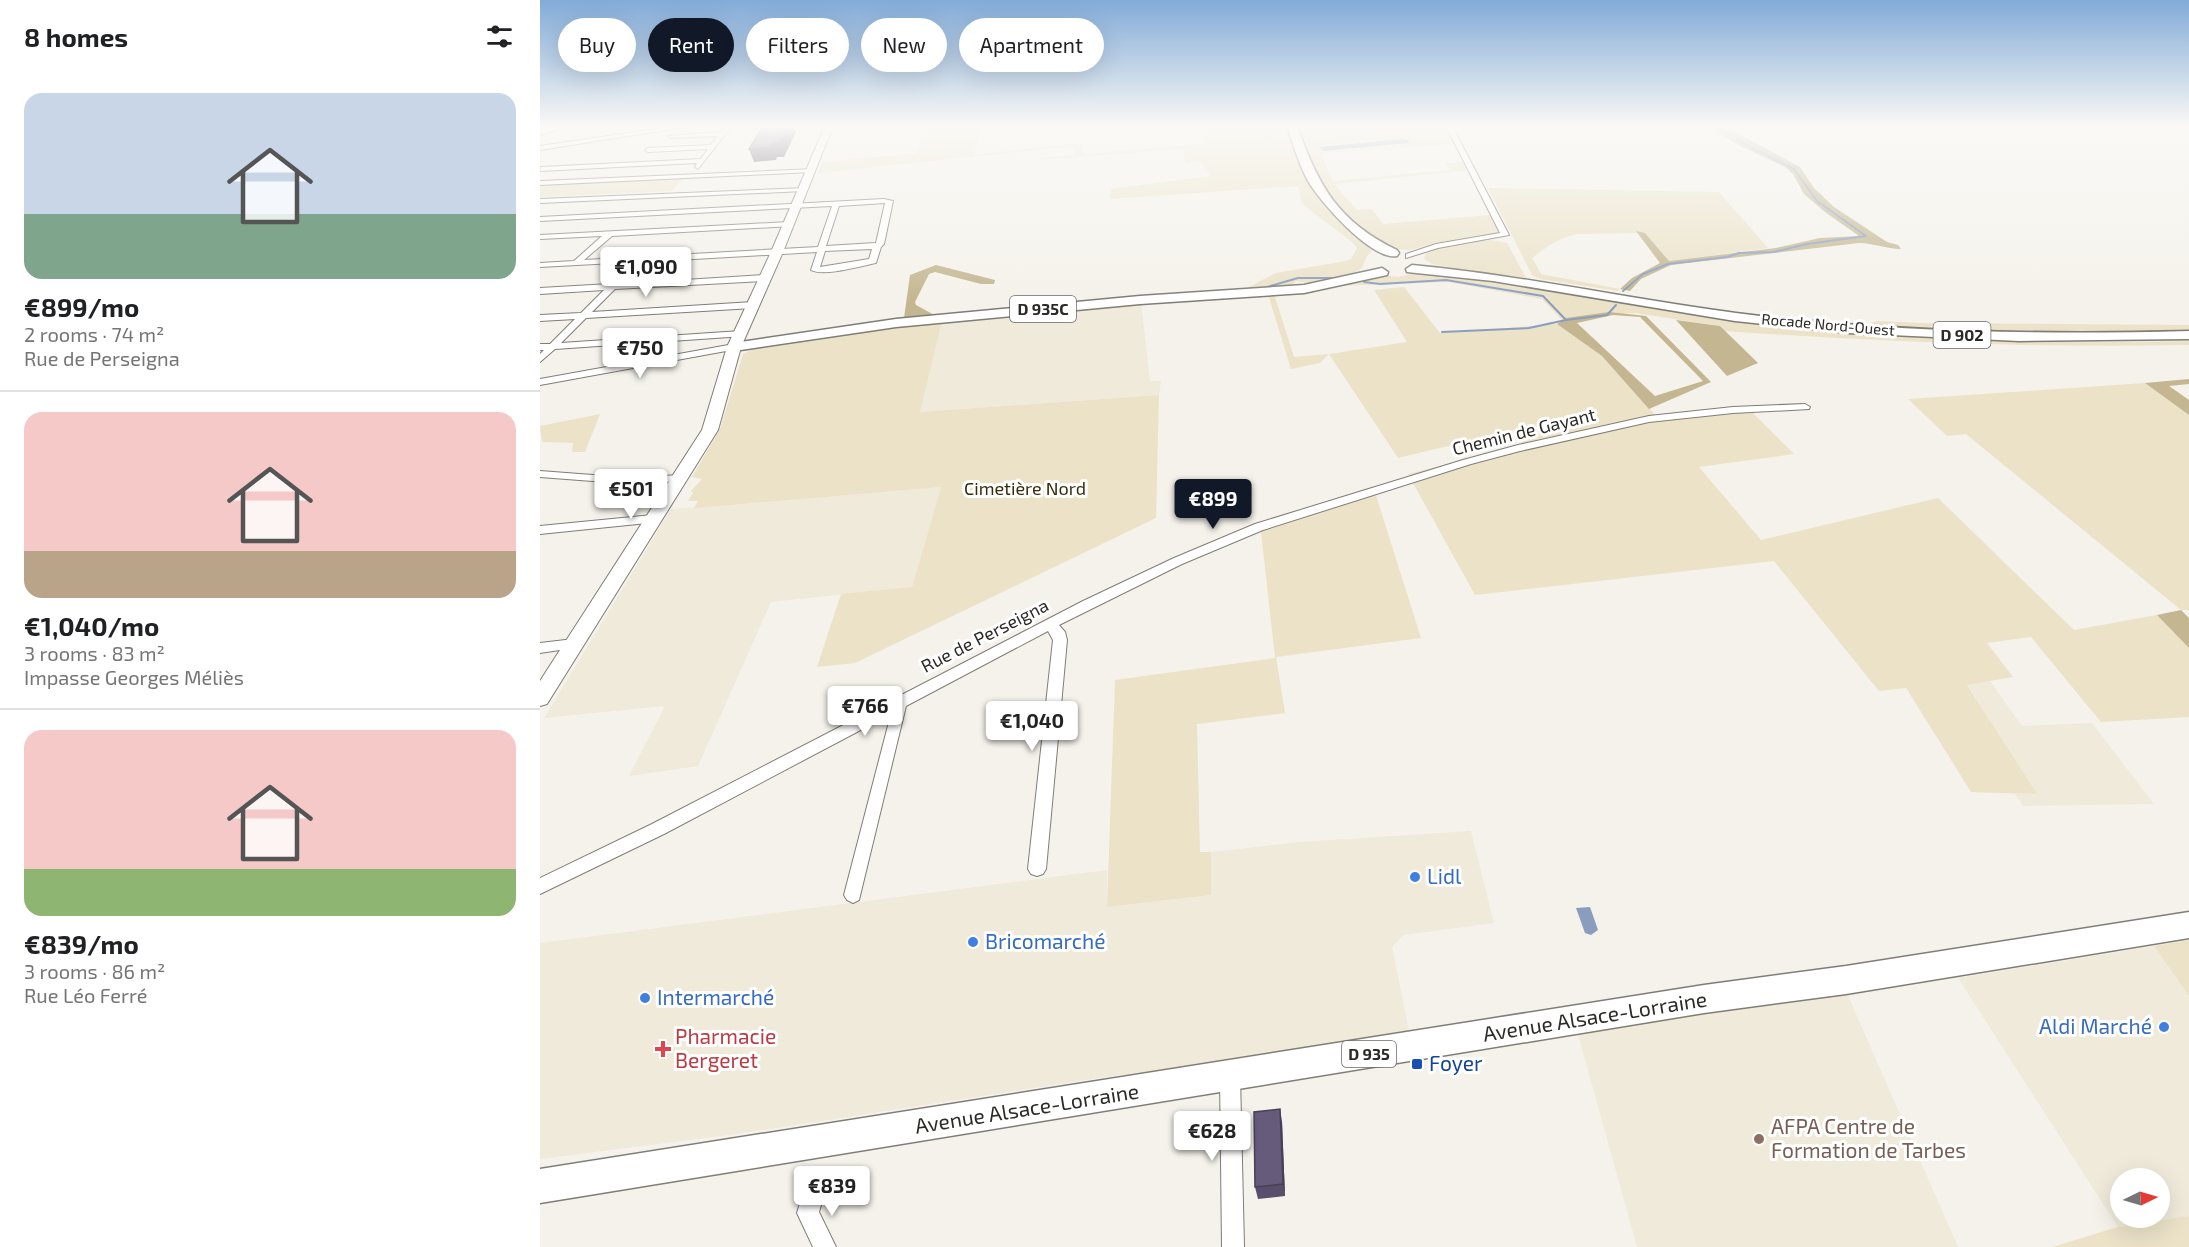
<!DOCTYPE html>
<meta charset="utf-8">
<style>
:root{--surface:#fff;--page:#f2f2f2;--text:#202124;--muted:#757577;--line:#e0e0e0;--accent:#111827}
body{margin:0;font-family:"Exo 2",sans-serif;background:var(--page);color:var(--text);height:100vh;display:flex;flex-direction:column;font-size:22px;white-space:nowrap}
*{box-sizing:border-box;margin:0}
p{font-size:20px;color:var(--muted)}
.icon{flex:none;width:33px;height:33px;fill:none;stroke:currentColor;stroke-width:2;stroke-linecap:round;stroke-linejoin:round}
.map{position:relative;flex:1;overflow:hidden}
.details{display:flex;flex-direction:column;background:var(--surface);width:540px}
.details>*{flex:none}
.top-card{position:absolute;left:18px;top:18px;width:570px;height:54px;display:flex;gap:12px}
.needle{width:39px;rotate:85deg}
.buttons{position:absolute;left:1570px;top:1168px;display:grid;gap:12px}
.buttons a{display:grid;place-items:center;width:60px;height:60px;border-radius:50%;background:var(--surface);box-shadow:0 6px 24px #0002;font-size:30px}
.price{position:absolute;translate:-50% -51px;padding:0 14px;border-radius:6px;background:#fff;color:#222;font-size:20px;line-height:39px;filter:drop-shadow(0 2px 3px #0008)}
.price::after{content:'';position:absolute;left:50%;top:36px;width:18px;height:14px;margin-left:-9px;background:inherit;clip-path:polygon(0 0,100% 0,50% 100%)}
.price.on{background:var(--accent);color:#fff}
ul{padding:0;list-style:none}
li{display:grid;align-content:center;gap:12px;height:318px;padding:0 24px}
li+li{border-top:2px solid var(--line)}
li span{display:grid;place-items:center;height:186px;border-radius:18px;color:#555}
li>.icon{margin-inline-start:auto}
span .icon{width:108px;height:108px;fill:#fffc;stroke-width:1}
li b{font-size:26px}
h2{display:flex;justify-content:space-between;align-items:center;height:72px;padding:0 24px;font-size:26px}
.tag{padding:0 21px;border-radius:27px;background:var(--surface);box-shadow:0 6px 24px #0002;font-size:21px;line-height:54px}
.tag.on{background:var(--accent);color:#fff}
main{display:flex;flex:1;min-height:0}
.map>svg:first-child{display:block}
</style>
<main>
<section class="details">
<h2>8 homes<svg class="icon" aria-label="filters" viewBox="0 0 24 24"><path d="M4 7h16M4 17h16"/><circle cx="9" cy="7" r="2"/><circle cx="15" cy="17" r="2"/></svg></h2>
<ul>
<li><span style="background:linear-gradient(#c9d6e8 65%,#7fa58c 0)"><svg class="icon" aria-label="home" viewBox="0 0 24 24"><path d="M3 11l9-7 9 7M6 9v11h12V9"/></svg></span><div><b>€899/mo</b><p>2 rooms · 74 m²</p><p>Rue de Perseigna</p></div></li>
<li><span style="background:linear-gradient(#f6c9c9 75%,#b9a48a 0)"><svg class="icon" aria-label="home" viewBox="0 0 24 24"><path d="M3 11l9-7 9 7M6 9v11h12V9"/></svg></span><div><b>€1,040/mo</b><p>3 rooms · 83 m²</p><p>Impasse Georges Méliès</p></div></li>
<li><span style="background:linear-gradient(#f6c9c9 75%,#8fb573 0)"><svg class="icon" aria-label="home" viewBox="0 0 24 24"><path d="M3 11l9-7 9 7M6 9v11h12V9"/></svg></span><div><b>€839/mo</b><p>3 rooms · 86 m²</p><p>Rue Léo Ferré</p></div></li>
</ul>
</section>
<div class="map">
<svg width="1649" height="1247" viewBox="0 0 1649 1247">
<rect width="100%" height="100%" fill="#f5f2eb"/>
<!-- built -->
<g fill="#efeada" fill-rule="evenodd">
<path d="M601,302l9,79h11l-2,14 -239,17 22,-90z"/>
<path d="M401,487l-29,100 -141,15 -73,164 -69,10 36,-70 -121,12 127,-209z"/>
<path d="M1450,681l32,45 70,-3 62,81 -131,2 -8,-12h21l-69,-110z"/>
<path d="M931,831l23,92 -91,12 -11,12 18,89 -311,42 -362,56 -197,25v-216l567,-73v37l103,-12 1,-43 89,-10z"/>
<path d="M1614,946l35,50v220l-71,11 -160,-249zM1581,1179h39v39h-39z"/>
<path d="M1306,991l112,256h-321l-60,-216z"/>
</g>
<!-- green -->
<g fill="#ebe2c8" fill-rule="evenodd">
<path d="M441,126l-7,29 107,-12 2,11 122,-10 -5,-18h87l22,59 63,66 -5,5 -5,12 -10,7 -36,9 -20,-3 -3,5 -47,5 -1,-2 31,-16 70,-12 5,-2 6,-11 -6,-7 -49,-37 -4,-18 -188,13 1,-10 99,-13 -11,-15 -13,2 -4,-14 -143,11v-2l35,-3 1,-9 -257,27 5,-11 94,-9 7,-25z"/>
<path d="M758,126h149l7,18 -130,9 -2,3 11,25 117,-11 -4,-7 21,-1 4,8 -137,14 23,26 15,-1 11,15 108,-9 10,19 -65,9 -26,7 -26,-2 -41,-38 -24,-29zM862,139l5,1 -1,5 -83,6 -4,-4 4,-2z"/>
<path d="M145,177l-14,14 -131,6v-13z"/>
<path d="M948,188l231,4 49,56 -99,13 -24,-28 -67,1c-18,3 -32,13 -46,24l9,16 79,15 -2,2 -78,-12 -8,-4z"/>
<path d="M951,240l16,3 21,38 -96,-17 -8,-5 2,-6 11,-5 22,-5z"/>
<path d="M880,272c97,12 192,31 288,45 159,22 321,28 481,24v4c-157,3 -308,-3 -464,-14l-5,-5 -85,-13 -68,5 -4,3 -21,-22 -93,-17 -113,4 47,-11 15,2z"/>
<path d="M864,287l36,46 117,-9 45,32 58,64 89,-11 45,45 -95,13 62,73 177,-42 136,132 83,-15 32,33v69l-88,5 -70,-85 -44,6 26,34 -46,8 70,109 -66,-2 -65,-104 -27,3 -105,-130 -299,34 -67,-121 115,-29 -9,-15 -116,28 -69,-104 -9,9 -29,6 -23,-75h6l20,63 35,-3 78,-12 -33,-52z"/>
<path d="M1337,321l46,2 266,2v8l-211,1 -116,-8z"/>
<path d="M402,322l-22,90 239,-17 -3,123 -301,145 -38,4 24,-73 71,-7 29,-100 -247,21 4,-7h-10l5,-8 -2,-2 11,-12 -10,-2 28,-48 23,-75 12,-6 104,-18z"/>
<path d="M1605,383l44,32v195h-8l-215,-176 -19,2 -39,-37z"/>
<path d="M60,414l-15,38h-13l1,-9 -31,-1 -2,-16z"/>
<path d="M833,486l48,152 -145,19 9,56 -88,11 3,128h11v43l-104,12 8,-227 160,-22 -15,-135z"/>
<path d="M1649,940v56l-35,-50z"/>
<path d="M1649,1216v31h-137l66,-20z"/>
</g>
<!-- forest -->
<g fill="#c3b690" fill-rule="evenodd">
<path d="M1167,126h17l76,41 14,21 20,19 53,35 11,3 3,4c-15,0 -27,-6 -42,-6l-188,22 -30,14 -11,12 -10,-2 12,-11 28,-15 -24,-32 9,2 24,28 107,-13 44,-10 39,-2 -34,-24 -21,-18 -11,-20 -8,-7 -47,-22z"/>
<path d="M396,265l59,15 -1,4h-13l-46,-12 -6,2 -14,28 1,3 20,11 -32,2 6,-43z"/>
<path d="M1069,312l37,4 65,66 -62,27 -47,-53 -45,-32 9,-6zM1073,315l27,2 63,64 -48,15 -78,-73z"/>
<path d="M1136,320l44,6 38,37 -31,13z"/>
<path d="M1649,379v5l-20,2 20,14v15l-44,-32z"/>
<path d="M1641,610l8,8v30l-32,-33z"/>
</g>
<!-- water -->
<g fill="#8a9dbf">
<path d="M862,139l6,1 1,3 -86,8 -4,-4z"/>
<path d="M1050,907l8,23 -7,5 -6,-2 -9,-25z"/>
</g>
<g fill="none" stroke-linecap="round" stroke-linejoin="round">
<!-- stream -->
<g stroke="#8a9dbf" stroke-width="2">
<path d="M824,282l16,2 66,-4 97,16 23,24 41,-5 9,-10"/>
<path d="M720,289l38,-11h42"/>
<path d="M1083,291l20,-17 25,-10 59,-7 12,-4 35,-1 33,-8 59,-8 -49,-35 -23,-32 -42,-21 -36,-22"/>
<path d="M284,330l40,-6"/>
<path d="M902,332l87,-4 37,-8"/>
</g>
<defs>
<g id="minor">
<path d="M136,126h15l-151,24v-4z"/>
<path d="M186,126h6l-34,43 -3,-2 2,-4 -157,8 1,-4 160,-8 7,-10 -60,3 -3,-2 3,-2 63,-3 7,-9 -47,2 -3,-2 53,-4z"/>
<path d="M906,126h6l57,109 -71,13 -32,10v-4l30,-10 64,-11z"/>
<path d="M274,169l-2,3 -272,13v-4z"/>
<path d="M266,188v2l-2,1 -264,12v-4z"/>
<path d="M344,199l9,2 -9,43 -3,3 -5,16c-15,3 -53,14 -65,7l6,-18 -175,10 -22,22 145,-9 4,3 -4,3 -150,8 -23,23 161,-10 4,3 -4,3 -167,10 -25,25 180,-12 3,1v4l-189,13 -15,13v-8l4,-4h-4v-6h10l25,-25 -35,2v-6l41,-2 23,-23 -64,4v-6l70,-4 22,-22 -92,5v-4l34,-2 28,-25 -62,3v-4l249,-13 4,2 -1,2 -180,10 -28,24 234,-13 14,-41 -292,15v-4zM345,203l-9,40 -50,3 13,-40zM332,249l-3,10 -49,8 5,-16z"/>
<path d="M194,344l3,1v4l-197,36v-6z"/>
<path d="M1265,404l5,3 -1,2 -76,4 -84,9 -129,29 -49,13 -208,66 -81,34 -123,61 6,7 2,8 -21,229 -3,5 -6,2 -6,-2 -3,-5 25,-229 -5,-9 -142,75 -47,194 -6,3 -6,-3 -3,-5 47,-181 -227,120 -124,60v-16l112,-54 431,-223 91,-43 81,-34 208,-64 55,-15 131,-29 84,-9z"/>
<path d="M0,471l92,7 47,-3 6,3 -6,3 -47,3 -92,-7z"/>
<path d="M113,515l4,1 2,3 -2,3 -117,12v-8z"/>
<path d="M34,639l5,2 2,3 -2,3 -39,6v-10z"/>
<path d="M690,1066l7,3 3,7 4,171h-22l-2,-171 3,-7z"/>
<path d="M274,1180l8,3 3,8 -6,21 17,35h-23l-16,-34 9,-30z"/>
</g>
<g id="secondary">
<path d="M14,126h15l-29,9v-6z"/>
<path d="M285,126h8l-50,126 -42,95 -23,83 -171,274 -7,2v-25l162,-251 25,-83 44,-95z"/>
</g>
<g id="primary">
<path d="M747,126h10c21,59 41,96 100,124l2,3 -2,3c-25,5 -79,-56 -90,-77 -9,-17 -14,-35 -20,-53z"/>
<path d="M872,265c109,10 215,34 324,48 150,19 301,22 453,18v8l-170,2 -171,-8 -113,-12 -242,-40 -86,-9 -1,-3z"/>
<path d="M842,268l6,4 -1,3 -83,18 -164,11 -244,23 -162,24 -7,-4 7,-4 162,-24 244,-23 164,-11z"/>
<path d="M1649,912v26l-343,56 -142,19 -1164,190v-34l1164,-184 142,-19z"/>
</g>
</defs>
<!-- minor casing -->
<use href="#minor" stroke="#7f7d76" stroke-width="2"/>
<!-- secondary casing -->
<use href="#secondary" stroke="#7f7d76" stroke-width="2"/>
<!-- primary casing -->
<use href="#primary" stroke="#7f7d76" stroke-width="3"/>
<!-- minor -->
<use href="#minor" fill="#fff" fill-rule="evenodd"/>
<!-- secondary -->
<use href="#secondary" fill="#fff" fill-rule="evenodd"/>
<!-- primary -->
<use href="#primary" fill="#fff" fill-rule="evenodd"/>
</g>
<!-- wall -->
<path fill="#594e6b" d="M742,1122l3,74 -27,3 -3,-12z"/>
<!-- shaded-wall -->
<g fill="#484057">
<path d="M248,126h6l2,6 -12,25h-7l-1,3 -22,2 -5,-13z"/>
<path d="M740,1109l2,13 3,74 -2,-12z"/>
</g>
<!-- building -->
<g fill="#675b7c" stroke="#484057" stroke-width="1.5">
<path d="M223,126h25l-9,17 -7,1 -1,3 -22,2z"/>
<path d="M740,1109l3,75 -28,3 -1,-75z"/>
</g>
<!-- sky -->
<linearGradient id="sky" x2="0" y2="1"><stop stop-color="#82abd8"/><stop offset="0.42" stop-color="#faf9f6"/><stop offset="1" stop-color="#faf9f6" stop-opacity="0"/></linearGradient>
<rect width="1649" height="301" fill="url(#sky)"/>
<!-- markers -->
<g fill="#3f7fe0" stroke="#fff" stroke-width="2">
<circle cx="875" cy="877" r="6"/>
<circle cx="433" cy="942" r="6"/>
<circle cx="105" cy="998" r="6"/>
<circle cx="1624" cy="1027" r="6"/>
</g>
<path fill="#e0444e" stroke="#fff" stroke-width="2" d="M120 1040h6v6h6v6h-6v6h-6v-6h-6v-6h6z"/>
<rect fill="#1a4fb4" stroke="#fff" stroke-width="2" x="871" y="1058" width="12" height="12" rx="3"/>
<circle fill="#8d6e63" stroke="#fff" stroke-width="2" cx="1219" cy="1139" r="6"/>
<g text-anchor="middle" stroke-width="6" stroke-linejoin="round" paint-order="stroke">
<!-- far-street labels -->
<g font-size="15" fill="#2b2a27" stroke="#fff">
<text transform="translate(1288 325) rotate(5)" y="5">Rocade Nord-Ouest</text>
</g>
<!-- shield labels -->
<g fill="#fff" stroke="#6b6a68" stroke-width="1.5">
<rect x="470" y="296" width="66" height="26" rx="4.5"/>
<rect x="1393.5" y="322" width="57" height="26" rx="4.5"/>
<rect x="802" y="1041" width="54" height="26" rx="4.5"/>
</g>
<g font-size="16" font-weight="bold" fill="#2b2a27">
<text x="503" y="315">D 935C</text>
<text x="1422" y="341">D 902</text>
<text x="829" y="1060">D 935</text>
</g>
<!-- street labels -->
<g font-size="18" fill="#2b2a27" stroke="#fff">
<text transform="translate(984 432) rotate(-14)" y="6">Chemin de Gayant</text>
<text transform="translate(445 636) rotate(-27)" y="6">Rue de Perseigna</text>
</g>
<!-- park labels -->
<g font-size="18" fill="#362c0b" stroke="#fff">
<text x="485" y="495">Cimetière Nord</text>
</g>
<!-- near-shop labels -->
<g font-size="21" fill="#366cbe" stroke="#fff" text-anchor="start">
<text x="887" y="884">Lidl</text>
<text x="445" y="949">Bricomarché</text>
<text x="117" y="1005">Intermarché</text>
<text x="1612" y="1034" text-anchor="end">Aldi Marché</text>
</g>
<!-- near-street labels -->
<g font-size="21" fill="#2b2a27" stroke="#fff">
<text transform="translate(1055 1017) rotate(-9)" y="7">Avenue Alsace-Lorraine</text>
<text transform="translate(487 1109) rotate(-9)" y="7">Avenue Alsace-Lorraine</text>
</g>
<!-- near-health labels -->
<g font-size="21" fill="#be3a42" stroke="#fff" text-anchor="start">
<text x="135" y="1044">Pharmacie<tspan x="135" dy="24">Bergeret</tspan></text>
</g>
<!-- near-transit labels -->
<g font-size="21" fill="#164399" stroke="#fff" text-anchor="start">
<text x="889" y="1071">Foyer</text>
</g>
<!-- near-education labels -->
<g font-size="21" fill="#785e54" stroke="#fff" text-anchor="start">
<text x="1231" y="1134">AFPA Centre de<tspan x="1231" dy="24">Formation de Tarbes</tspan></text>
</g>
</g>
</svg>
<div class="buttons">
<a><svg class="needle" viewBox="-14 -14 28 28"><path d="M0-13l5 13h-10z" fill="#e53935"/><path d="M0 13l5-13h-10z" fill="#757577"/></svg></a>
</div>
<b class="price" style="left:106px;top:298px">€1,090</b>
<b class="price" style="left:100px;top:379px">€750</b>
<b class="price" style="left:91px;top:520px">€501</b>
<b class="price on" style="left:673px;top:530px">€899</b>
<b class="price" style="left:325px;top:737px">€766</b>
<b class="price" style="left:492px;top:752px">€1,040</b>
<b class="price" style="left:672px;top:1162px">€628</b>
<b class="price" style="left:292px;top:1217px">€839</b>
<div class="top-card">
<a class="tag">Buy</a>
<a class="tag on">Rent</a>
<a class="tag">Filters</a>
<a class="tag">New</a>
<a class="tag">Apartment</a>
</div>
</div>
</main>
